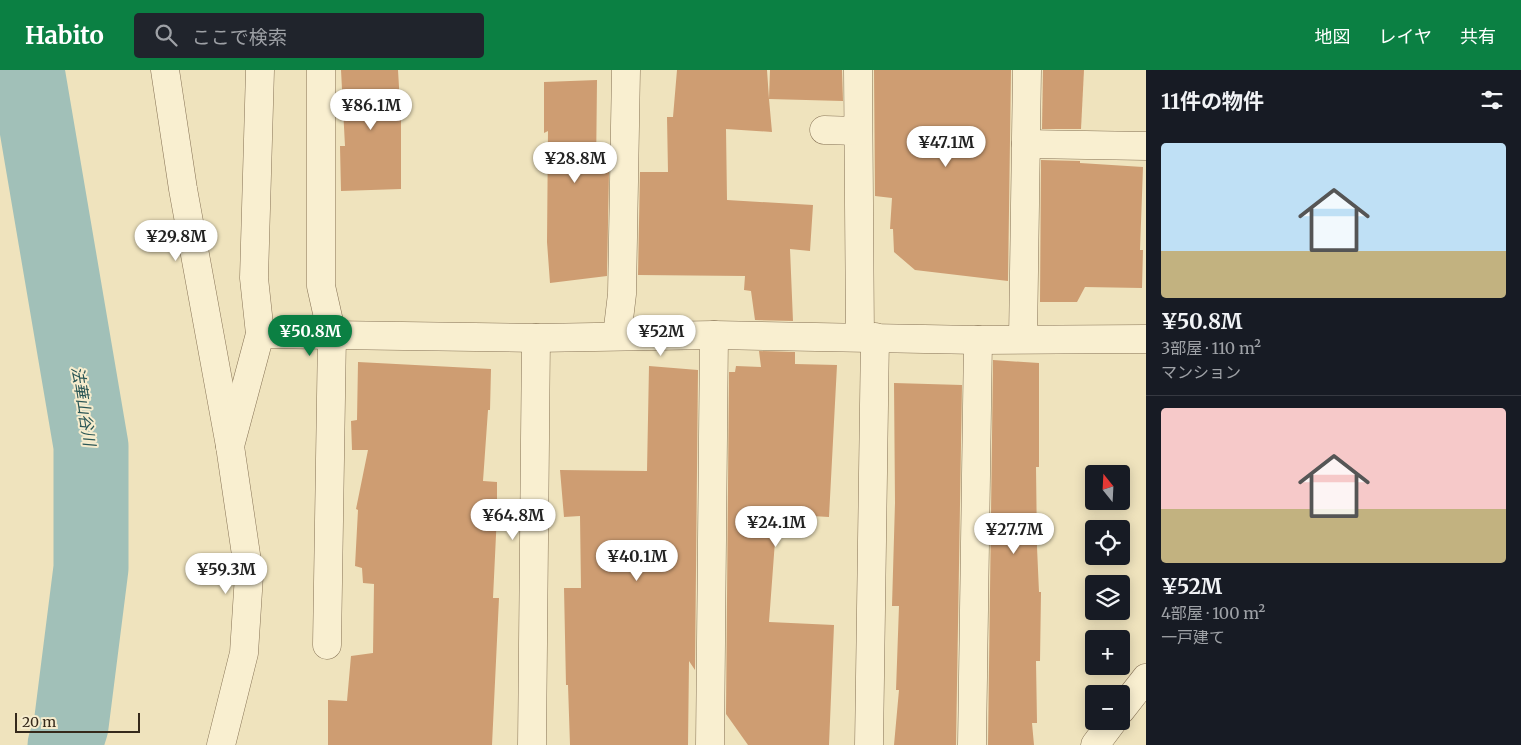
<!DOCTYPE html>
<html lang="ja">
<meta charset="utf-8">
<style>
:root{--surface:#171b24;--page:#20242c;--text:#f1f3f6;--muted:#9ea1a6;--line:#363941;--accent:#0b8043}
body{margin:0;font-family:Merriweather,"Noto Sans JP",serif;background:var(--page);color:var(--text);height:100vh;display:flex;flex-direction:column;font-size:19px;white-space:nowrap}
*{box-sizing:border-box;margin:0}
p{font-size:16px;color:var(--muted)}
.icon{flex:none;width:28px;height:28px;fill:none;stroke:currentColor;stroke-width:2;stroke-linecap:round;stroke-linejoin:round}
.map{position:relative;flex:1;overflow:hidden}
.drawer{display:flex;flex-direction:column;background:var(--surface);width:375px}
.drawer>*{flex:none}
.needle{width:32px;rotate:342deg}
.buttons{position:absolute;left:1085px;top:395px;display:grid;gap:10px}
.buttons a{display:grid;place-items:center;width:45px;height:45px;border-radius:5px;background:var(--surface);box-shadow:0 2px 12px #0003;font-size:25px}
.scale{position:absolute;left:15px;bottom:12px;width:125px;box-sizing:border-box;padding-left:5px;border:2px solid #35291b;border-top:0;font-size:14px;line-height:18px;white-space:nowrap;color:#35291b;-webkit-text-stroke:4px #f6eccd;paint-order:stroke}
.price{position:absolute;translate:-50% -42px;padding:0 11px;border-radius:18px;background:#fff;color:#222;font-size:16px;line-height:32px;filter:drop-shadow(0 1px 2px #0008)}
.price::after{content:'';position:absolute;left:50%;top:30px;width:15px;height:11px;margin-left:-8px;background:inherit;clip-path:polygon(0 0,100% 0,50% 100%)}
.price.current{background:var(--accent);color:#fff}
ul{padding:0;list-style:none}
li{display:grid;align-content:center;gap:10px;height:265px;padding:0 15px}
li+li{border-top:1px solid var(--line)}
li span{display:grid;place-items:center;height:155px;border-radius:5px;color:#555}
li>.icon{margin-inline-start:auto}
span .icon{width:90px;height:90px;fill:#fffc;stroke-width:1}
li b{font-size:21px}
h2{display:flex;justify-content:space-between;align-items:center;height:60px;padding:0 15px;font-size:21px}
header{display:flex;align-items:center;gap:30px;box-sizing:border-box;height:70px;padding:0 25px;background:var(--accent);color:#fff}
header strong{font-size:24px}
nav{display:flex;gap:28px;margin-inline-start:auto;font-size:18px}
.search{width:350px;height:45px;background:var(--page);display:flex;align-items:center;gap:12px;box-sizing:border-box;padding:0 18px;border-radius:5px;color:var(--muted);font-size:19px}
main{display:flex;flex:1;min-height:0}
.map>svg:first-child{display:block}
</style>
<header>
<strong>Habito</strong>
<div class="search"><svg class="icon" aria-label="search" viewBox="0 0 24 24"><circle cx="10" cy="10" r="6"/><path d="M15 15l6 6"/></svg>ここで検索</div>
<nav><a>地図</a><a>レイヤ</a><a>共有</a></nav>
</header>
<main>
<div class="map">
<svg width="1146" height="675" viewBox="0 0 1146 675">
<rect width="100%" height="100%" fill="#efe3bd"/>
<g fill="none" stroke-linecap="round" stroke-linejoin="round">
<!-- river -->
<path stroke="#a1c0b8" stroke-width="75" d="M27,0l64,376v122l-20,158 -6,19"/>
</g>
<!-- building -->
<g fill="#ce9d72">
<path d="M341,0h57l3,51v68l-60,2 -1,-45h5z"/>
<path d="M677,0h90l2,29 1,-29h72l1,31 -74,-2 3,33 -46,-3 1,71 86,5 -3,46 -20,-2 3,72 -38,-1 -4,-29 -7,-1 1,-14 -107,-1 2,-103h28l-1,-55h6z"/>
<path d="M874,0h137l-3,211 -93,-11 -21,-18 -1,-23h-3l2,-31 -17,-2z"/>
<path d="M1043,0h41l-3,59h-39z"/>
<path d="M597,10l-1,92h13l-2,104 -57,7 -3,-41 1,-111 -4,2v-51z"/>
<path d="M1041,90l39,1v2l63,4 -3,83h3l-1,38 -57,-1 -8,15h-37z"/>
<path d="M759,281l36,1v12l42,1 -8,152 -52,-3 -8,108 65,3 -5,120h-81l-22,-31 3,-342h6l1,-6 25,1z"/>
<path d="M993,290l46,3v104h-3l1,80 2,45h2l-1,69h-4l1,62h-5l2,22h-46z"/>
<path d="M358,292l133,7 -1,41h-2l-5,71 14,1v32l-4,84h6l-7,147h-164v-45l19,1 4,-45 22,-3 1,-69 -11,-1 -1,-15 -7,-2 3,-56 -2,-1 12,-59h-16l-1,-29 6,-1z"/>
<path d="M649,296l49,4 -3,300 -6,-9 -1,84h-118l-2,-60h-2l-2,-97h17l-1,-72 -16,1 -4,-47 87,1z"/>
<path d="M894,313l68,2 -6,360h-62l5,-55h-3l3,-84h-7l3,-103z"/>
</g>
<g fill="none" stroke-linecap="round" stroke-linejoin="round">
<defs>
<g id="street">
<path d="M165,0l18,119 47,257 19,129 -5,78 -23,92"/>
<path d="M260,0l-6,208 6,56"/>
<path d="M321,0v216l11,49 -5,310"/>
<path d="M858,0l2,267"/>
<path d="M824,60l34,1"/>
<path d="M1026,74l120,2"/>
<path d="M617,266l5,-42 4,-224"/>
<path d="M1023,269l4,-269"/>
<path d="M230,376l30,-112 276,4 178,-3 264,5 168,-1"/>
<path d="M1121,640l25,-32"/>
<path d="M532,675l4,-407"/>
<path d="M710,675l4,-410"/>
<path d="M869,675l6,-408"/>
<path d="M972,675l6,-405"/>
<path d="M1095,675l18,-24"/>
</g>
</defs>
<!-- street casing -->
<use href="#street" stroke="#877356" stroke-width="29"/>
<!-- street -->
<use href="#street" stroke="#f9efd0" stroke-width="28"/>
</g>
<g text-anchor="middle" stroke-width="4" stroke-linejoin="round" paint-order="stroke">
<!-- water labels -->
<g font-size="16" font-style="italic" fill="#2a5655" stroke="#f6eccd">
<text transform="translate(84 336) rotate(81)" y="6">法華山谷川</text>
</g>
</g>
</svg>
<div class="buttons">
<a><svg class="needle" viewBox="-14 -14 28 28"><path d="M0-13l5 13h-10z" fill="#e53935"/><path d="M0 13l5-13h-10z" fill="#9ea1a6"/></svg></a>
<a><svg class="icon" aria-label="locate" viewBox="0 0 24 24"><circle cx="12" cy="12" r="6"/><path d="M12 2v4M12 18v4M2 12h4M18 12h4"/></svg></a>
<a><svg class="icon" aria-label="layers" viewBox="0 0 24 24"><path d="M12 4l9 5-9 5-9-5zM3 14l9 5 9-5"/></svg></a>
<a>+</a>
<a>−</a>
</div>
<div class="scale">20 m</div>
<b class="price" style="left:371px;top:61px">¥86.1M</b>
<b class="price" style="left:946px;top:98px">¥47.1M</b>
<b class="price" style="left:575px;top:114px">¥28.8M</b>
<b class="price" style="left:176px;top:192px">¥29.8M</b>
<b class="price current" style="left:310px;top:287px">¥50.8M</b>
<b class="price" style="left:661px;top:287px">¥52M</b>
<b class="price" style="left:513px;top:471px">¥64.8M</b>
<b class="price" style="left:776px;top:478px">¥24.1M</b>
<b class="price" style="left:1014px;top:485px">¥27.7M</b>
<b class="price" style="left:637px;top:512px">¥40.1M</b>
<b class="price" style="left:226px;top:525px">¥59.3M</b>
</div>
<section class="drawer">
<h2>11件の物件<svg class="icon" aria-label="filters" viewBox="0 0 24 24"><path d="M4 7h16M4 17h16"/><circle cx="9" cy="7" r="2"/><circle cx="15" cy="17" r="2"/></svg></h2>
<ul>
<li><span style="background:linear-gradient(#bfe0f5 70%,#c2b280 0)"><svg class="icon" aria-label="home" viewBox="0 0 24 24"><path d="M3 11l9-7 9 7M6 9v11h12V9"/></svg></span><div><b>¥50.8M</b><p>3部屋 · 110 m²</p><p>マンション</p></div></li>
<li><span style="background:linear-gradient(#f6c9c9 65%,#c2b280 0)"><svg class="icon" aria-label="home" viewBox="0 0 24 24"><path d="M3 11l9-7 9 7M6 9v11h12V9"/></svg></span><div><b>¥52M</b><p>4部屋 · 100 m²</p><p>一戸建て</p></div></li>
</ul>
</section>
</main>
